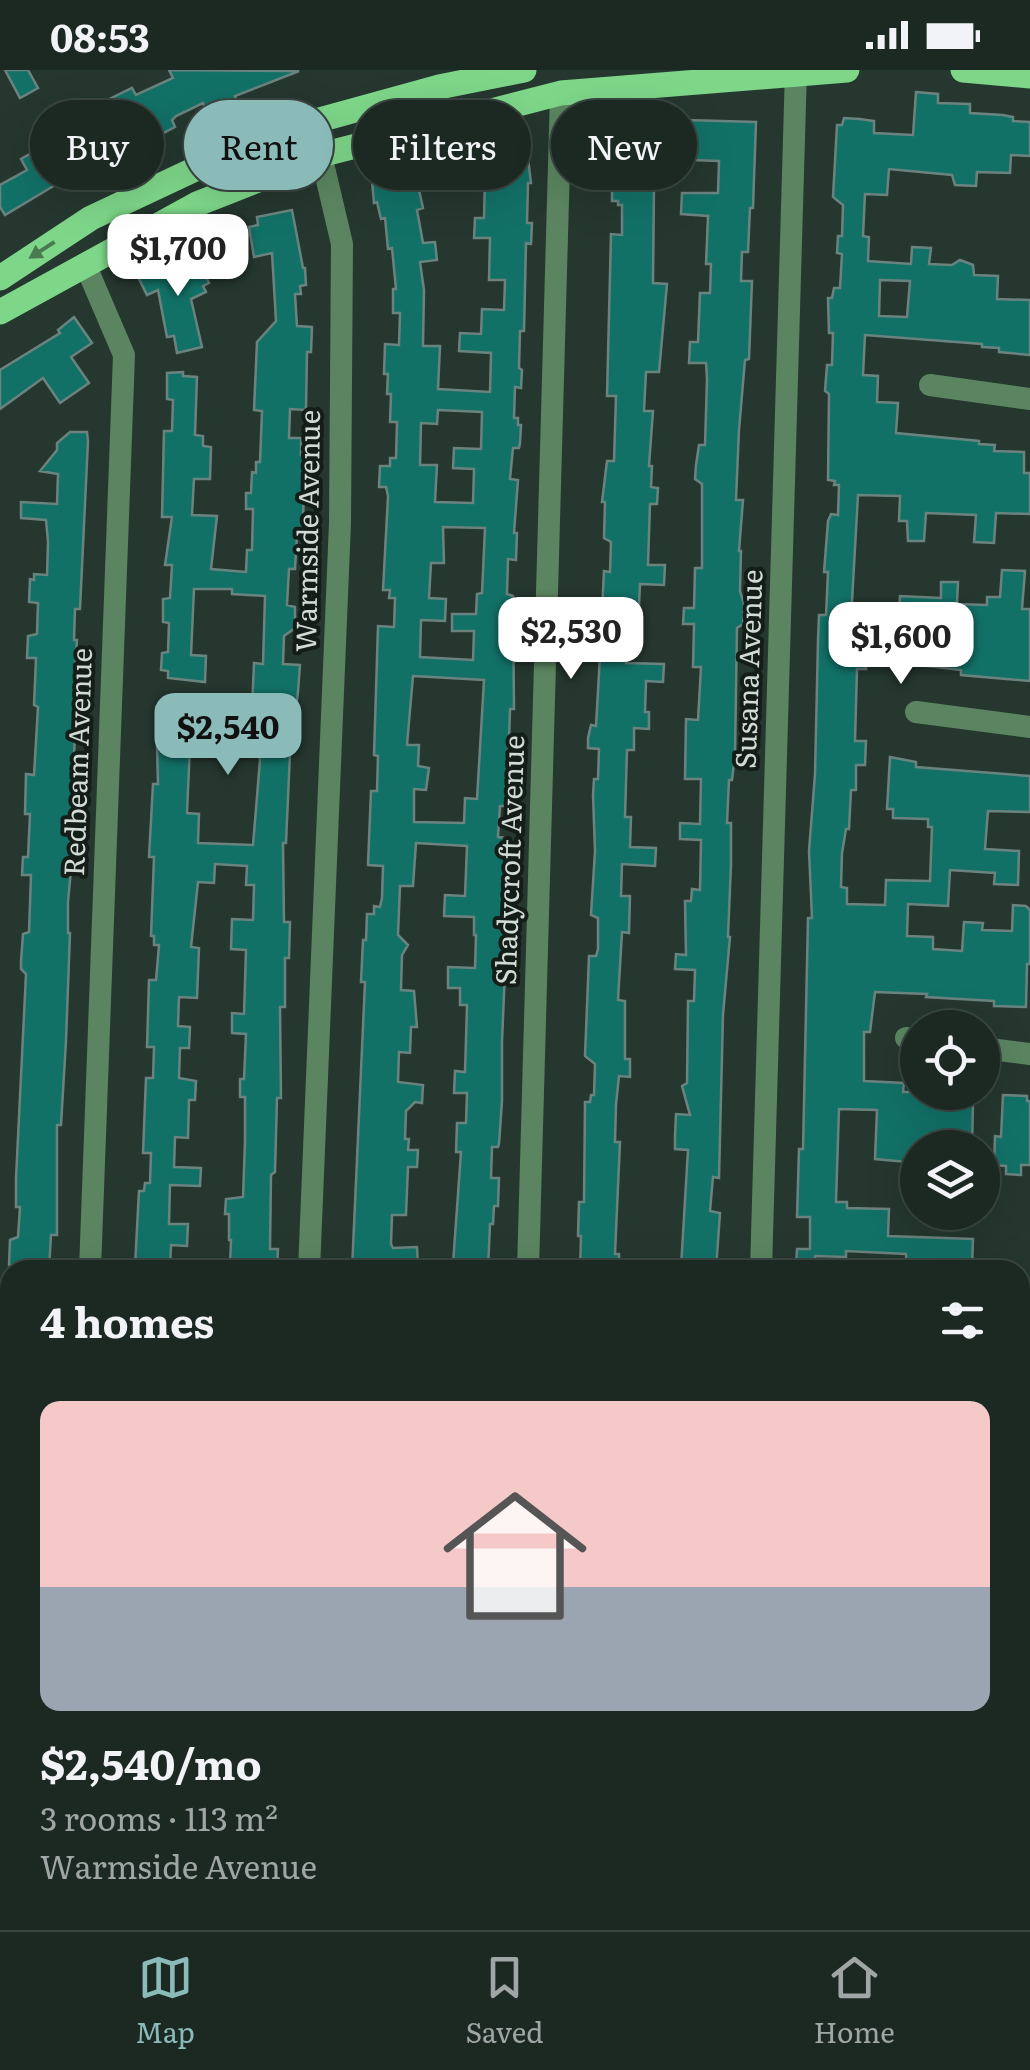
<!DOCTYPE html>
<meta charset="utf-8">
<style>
:root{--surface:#1c2923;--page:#25312b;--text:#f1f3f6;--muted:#a0a6a6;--line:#3a4541;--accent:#8bbbb9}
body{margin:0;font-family:Literata,serif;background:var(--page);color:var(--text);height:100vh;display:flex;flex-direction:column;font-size:38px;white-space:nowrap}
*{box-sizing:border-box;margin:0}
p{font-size:32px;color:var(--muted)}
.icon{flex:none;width:55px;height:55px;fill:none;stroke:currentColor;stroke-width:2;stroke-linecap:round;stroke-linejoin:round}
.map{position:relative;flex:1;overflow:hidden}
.side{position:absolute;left:0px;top:1190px;width:1030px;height:670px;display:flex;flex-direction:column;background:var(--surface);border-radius:30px 30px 0 0;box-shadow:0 10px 40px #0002,0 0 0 2px var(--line)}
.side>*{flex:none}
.hud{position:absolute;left:30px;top:30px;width:970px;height:90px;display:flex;gap:20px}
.fabs{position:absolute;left:900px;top:940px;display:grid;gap:20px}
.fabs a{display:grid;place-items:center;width:100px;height:100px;border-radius:50%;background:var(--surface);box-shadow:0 10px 40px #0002,0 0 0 2px var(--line);font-size:50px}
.price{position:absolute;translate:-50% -85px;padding:0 22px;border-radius:20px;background:#fff;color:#222;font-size:32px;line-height:65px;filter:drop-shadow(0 2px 5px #0008)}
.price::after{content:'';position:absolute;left:50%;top:60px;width:30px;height:22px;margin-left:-15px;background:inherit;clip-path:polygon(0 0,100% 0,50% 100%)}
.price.on{background:var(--accent);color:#111}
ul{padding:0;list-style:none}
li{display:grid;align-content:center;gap:20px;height:530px;padding:0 40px}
li span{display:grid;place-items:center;height:310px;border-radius:20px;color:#555}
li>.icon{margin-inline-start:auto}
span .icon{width:180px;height:180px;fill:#fffc;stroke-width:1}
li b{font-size:42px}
h2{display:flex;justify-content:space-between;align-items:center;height:120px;padding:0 40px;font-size:42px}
.chip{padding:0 35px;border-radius:45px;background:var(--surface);box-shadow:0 10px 40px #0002,0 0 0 2px var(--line);font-size:35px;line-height:90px}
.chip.on{background:var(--accent);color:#111}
.status{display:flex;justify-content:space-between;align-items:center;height:70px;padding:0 50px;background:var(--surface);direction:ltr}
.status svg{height:28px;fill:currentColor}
.dock{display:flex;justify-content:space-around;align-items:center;height:140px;border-top:2px solid var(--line);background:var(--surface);font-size:28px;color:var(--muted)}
.dock a{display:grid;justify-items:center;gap:5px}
.dock .on{color:var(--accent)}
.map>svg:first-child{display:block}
</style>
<div class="status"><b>08:53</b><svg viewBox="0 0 49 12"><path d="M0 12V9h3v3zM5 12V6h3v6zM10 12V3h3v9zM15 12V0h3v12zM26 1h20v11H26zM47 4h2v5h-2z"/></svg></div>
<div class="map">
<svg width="1030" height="1860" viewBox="0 0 1030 1860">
<rect width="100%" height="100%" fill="#25372f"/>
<!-- green -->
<path fill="#3f5520" d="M511,1850h328l10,10h-337z"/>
<!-- building -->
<g fill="#127167" stroke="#6b837f" stroke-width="2.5" fill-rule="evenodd">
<path d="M5,0h23l10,18 -18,10z"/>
<path d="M169,0l130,1 -64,25 2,6 -13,5 -2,-5 -17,7 -2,-6 -27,13 -4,4 3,7 -111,58 -2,-4 -57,34 -5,-8v-22l27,-15 -6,-11 78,-44 -4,-9 37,-18 4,7 37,-17z"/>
<path d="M916,22l22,2v9l32,1v9l33,2 10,2v4l17,1v34l-19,-1 -1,18 -33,-1 -1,14 -21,-1 -3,-10 -63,-6 -2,26 -22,-1 -2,42 6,1 -1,24 43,3 1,-17 19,1 -2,16 23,1 8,-5 13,5 1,10 24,1 -1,23 33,1v55l-31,-3v-4l-17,-1v-3l-117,-9 -2,40 15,1 -1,26 21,1 -2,30 83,8v3l16,1 -1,6 30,1v21h6v41l-34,-1 -2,30 -20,-1 2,-27 -50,-2 -2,28h-16l-1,-20h-8l1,-25 -42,-1 -8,142 12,10 4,22h-9l-2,72h11l-1,24h-9v25h-5l-2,39h-3l-4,24 -1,34 6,1v16l38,1 1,-25 44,1 2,-54h-4v-8l-35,-1v-9h-6l3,-52 26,5v5l114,9v36l-42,-1 -3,38 34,2 -1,34 -24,-1 1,-11 -45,-3 -2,36 -40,-2 -1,32 26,1v12l29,2 2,-29 19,1 -1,7 30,1 1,-26 13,1 4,4v54h-3l-1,43 -32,-1v-5l-68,-4 1,-3 -52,-2 -5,40h-6v49l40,2 -1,9h37v4l28,1 5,6 -1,45h-54v15l-43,-4 2,-49 -38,-1 -3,93h11v6l42,1 -1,27 85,3 -1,29 -38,-2 -3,4h-24l-1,-16 -60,-3v6l-31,-1 -1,12 -18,-1 1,-18h13v-32h-13l2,-68h4l5,-231h4l-3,-67 6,-77 3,-134 1,-25h7l2,-43h-4l4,-51 3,-7 7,1 1,-30h-5l1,-4 -7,-1 1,-86 -4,-3 2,-26h5l1,-32h-4l-1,-35h4l2,-10h6l2,-34 -5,-1 1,-17h4l1,-31 -10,-8 4,-72h5l2,-7 16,1 14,2v12l39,2zM880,210l30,1 -3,36 -28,-1z"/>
<path d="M686,50l70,2 -3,86h-3l-2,44h-6l-1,29h11l-3,78 -4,1 -6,70 -3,70h7l-4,51h2l-1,40 4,13 -1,20 -6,4 -2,127 -3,25h-3l-2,43h4v41l-3,73h2l-7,78 -4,163 -6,-1 -3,34 10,2 -4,57 -35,-3 7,-117 -13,-1v-13l1,-22 14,1 -8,-29 5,-3 1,-82h6l1,-31 -20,-1 1,-15 10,1 -1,-54h6l1,-12 8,1 1,-50 -21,-1v-16l20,1 1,-45h-16l1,-60 12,1 3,-53h-8l1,-43h-11l1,-16h10l1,-40h7v-84l-7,-5 1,-14 3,-20h6l2,-66 -1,-16h-17l1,-21h8l2,-49h10l1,-29h-5l2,-48 -27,-2 1,-21h36l1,-32 -27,-1 1,-21h-7z"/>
<path d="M648,55l2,24 -35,4 1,-25z"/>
<path d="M526,71l5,42h-3l-1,40h5l-1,21 -5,-1 -2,88h-4l-1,37 3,2 -1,18 -6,-1 -1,31h4v7h3l-1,18 -1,5h-6l-3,31 8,1 -4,53h3l-1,27 -8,-1 -1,35 6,2 1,113h-4l-3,94 -1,3h-6l-2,31 11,1 1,14 -8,190v59l-3,43 -1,3h-6l-1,31h8l-1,28h-4l-1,18h-3l-2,46h-20v-5l-15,-1 8,-112h-5l1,-29h9l1,-30h-13l1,-22 10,1 2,-67h-7v-17h-12v-21l27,1 1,-33h-2v-18l-30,-1 1,-21 20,1 2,-50 -51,-3 -3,43h-13l-2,49 10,10 -6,10 -1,35 13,1 3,36h-6l-1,26 -11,-1 -1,30 25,3 -1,18 -7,-1 -9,9 -1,28h4l-1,11h10l-1,17h-9l-2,48h-14l-1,29 2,4 24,-1 1,21 -45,-2v4h-21l13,-288h-4l2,-42h3l1,-26h7v-8l6,1 2,-9 1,-32 -15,-1 3,-74h6l1,-35 -4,-1 4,-129 16,1 1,-29h-6l1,-8h-7l5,-94 -2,-9h-7l1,-21h10v-8h6l1,-36h-7l1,-28h-4l1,-20h-4l1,-30 14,1 1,-32h-7v-24h3l-4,-41 -4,1 -3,-31 -4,1 -4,-17 -3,1 -3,-33 48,-12 5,21 -7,2 6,27 -6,2 6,33 12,-1 2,18 -17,2 4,28 -1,56h17l-2,43 52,3 1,-39 -32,-2 1,-18 21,1 1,-25 22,1 1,-30h-16l1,-42h-16l1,-20h9l1,-41 -9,1 -3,-33zM438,340l44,2 -1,37 -27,-1 -1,20 21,1 -1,34 -38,-1 2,-37h-17l1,-42 16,1zM443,457l42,1 -3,65 -5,1 -1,20h-24v17h22l-1,29 -53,-3 1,-37 24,1 1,-22 -17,-1 2,-35h13zM413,606l71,4 -7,119 -12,-1 -1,25 -50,-1v-33l12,1 3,-22 -11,-2 1,-21h-12z"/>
<path d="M612,107h30v7h12l-1,99 14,1 -8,88h-13l-2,39h9l-4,55h3l-1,21 7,1 -1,16h-7l-2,61h17l-1,20 -24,-1 -1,22h-11l-2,57 38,1 -1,18 -17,-1 -1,31h4v17l-15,-1v22h-7l-2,67h6l-1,30 26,1 -1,18 -33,-2 -1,32h9l-1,37 -7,-1 -4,68 7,1v58h5v18l-11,-1 -3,29 -1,37h5l-5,112h4v16h-39l1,-34h-3l1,-34h5l1,-100h5l1,-7h3l1,-31 -10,-8 4,-100h7l2,-7v-31l-7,-3 4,-64 -2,-56 1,-16h4l1,-30 -11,-1v-10l3,-13 5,1 4,-70 -4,-3v-19l1,-4h4l3,-59 6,1 1,-30 -7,-4 1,-36h-3l5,-41h7l2,-65h-9l4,-162 11,1v-30h-4v-4h-6z"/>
<path d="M292,140l11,58h2l1,17 -6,1 1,8h-6l2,32 15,1 -1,25h-4l-1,58 -16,-1 -1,29h12v17h5l-4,81h-5l-2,33h-6l-2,36 8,2v21l-11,8 -1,28 17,1 -2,27 -2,16h-4l-6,135h-3l1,79h6l-1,36h-4v49h-5l1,91h-4l-2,74 -4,3 -1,74h8l-1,21h-40v-5h-7l1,-25h-2v-26h-4l1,-15 17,-2 2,-56v-44h-5v-18h4l2,-45 -14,-1v-20l12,1 2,-64 -15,-1 1,-30 21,1 1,-35h-8l1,-19 -32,-2 -1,19 -16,-1 -7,65 8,1 -2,50 -18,-1 -1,29 12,1 -1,21h-9l-1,30 17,3 -1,19h-6l-1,38 -13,-1 -1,30 27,1 -1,18 -30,-1 -1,39h19l-1,22 -16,-1 -1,23 -35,-2 4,-75h5l1,-8h5l1,-30h-8l3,-75h7l1,-31h-7l2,-67h7l3,-35h-5v-9h-3l3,-79h-5l4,-73h5l-2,-77h39l-1,38h-4l-3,68 12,1 -1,29 55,2 7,-85 -1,-6h-11l1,-24h-10v-15l4,-1v-6l9,1 2,-46 9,1 2,-68 -33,-2v-5h-38l-3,66 15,1 -1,26 -37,-4v-7l-7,-1 1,-17 6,-1 1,-29 -6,-1v-23l7,-1 2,-33h-7l7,-48h-10l2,-86h8l1,-31 -6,-1v-26l16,-1v4l14,1 -2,58 8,1v10l8,1 -1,32h-16l-2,36 25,1 -6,53 35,3 1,-22h5l1,-41h-7v-16h5l1,-21 4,1v-11h4l2,-51 -8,-1 3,-68 19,-21 -4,-68 -18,4 -5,-30 9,-2 -1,-8z"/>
<path d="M188,186l6,12 6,-3 9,18 -6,3 3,6 -15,7 11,48 -25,6 -3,-17 -7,1 -9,-47 -11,5 -9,-18 29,-17 6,-1 2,4z"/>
<path d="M74,247l18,26 -21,14 18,26 -29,20 -17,-25 -43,31v-39l60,-37 -2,-3z"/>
<path d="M70,362h17l1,9 -8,168h-5l-1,31h3l-2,29h4l-6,56 2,7 -5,117h3l-5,53v31h2l-4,108 -5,84h-4v110h-6l-2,35h-36l1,-4 -5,-1 1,-25 8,-3 2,-30h-4v-29l10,-204 -5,-5v-8l2,-27 6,-2 2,-57h-9l1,-18h5l2,-43h-5l1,-40 8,1 4,-68 -4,-2 2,-47h-9l1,-22 9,-2 1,-31 -9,-1 1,-23 4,1v-6l13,1 1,-33 -2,-22 -25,-2v-16l36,2 1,-30 -18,-3 17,-21v-7z"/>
<path d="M1002,500l23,1 -3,38h8v72l-69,-6v-5l-34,-4 -31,-1 4,-69 41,2v-16h17l-1,22 30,1v-8h13z"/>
<path d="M1003,1025l24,1v5h3v64h-9v10l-15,-1v-8l-12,-1 1,-29 6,1z"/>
</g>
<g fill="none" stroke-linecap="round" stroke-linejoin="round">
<!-- minor -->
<g stroke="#5b8560" stroke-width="22">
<path d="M85,194l39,91 -34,915"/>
<path d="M930,315l100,14"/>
<path d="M916,642l114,15"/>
<path d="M906,968l12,1"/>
<path d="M982,978l48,6"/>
<path d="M309,1200l31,-747 2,-279 -21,-89"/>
<path d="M528,1200l33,-1177"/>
<path d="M761,1200l35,-1200"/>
<path d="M0,1304l10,2"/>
<path d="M1020,1311l10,2"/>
<path d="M0,1410v76"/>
<path d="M0,1531l10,2"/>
<path d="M1020,1642l10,1"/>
<path d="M0,1836h10"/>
<path d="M771,1850l2,10"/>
</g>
<!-- major -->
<g stroke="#7ed789" stroke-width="25">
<path d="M963,0l67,6"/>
<path d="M0,208l91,-60 181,-85 167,-46 85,-17"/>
<path d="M0,242l197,-108 124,-49 240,-62 286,-23"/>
<path d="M0,1350l10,2"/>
<path d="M894,1850l10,10"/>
</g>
</g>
<!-- one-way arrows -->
<defs><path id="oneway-solid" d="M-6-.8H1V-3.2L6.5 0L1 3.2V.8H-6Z" transform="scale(2.5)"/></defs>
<use fill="#4a7a51" href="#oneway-solid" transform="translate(42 180) rotate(147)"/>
<g text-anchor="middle" stroke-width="8" stroke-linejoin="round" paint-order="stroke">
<!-- street labels -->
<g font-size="28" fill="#d2dcd7" stroke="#151d19">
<text transform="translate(308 461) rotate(-89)" y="10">Warmside Avenue</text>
<text transform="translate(749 599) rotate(-88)" y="10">Susana Avenue</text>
<text transform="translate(78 692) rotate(-88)" y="10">Redbeam Avenue</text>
<text transform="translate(510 790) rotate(-88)" y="10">Shadycroft Avenue</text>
</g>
</g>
</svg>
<div class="fabs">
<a><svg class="icon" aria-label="locate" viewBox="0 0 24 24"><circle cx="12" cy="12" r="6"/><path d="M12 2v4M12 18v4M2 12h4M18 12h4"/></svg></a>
<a><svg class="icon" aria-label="layers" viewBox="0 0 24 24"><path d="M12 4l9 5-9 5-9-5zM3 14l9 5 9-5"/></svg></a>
</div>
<b class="price" style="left:178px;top:229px">$1,700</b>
<b class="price" style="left:571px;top:612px">$2,530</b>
<b class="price" style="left:901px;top:617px">$1,600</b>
<b class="price on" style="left:228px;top:708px">$2,540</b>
<div class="hud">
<a class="chip">Buy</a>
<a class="chip on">Rent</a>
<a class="chip">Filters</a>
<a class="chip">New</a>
</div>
<section class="side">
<h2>4 homes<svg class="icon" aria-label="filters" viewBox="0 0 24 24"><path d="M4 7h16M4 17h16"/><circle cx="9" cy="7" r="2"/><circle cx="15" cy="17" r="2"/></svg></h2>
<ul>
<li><span style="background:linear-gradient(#f6c9c9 60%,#9aa5b1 0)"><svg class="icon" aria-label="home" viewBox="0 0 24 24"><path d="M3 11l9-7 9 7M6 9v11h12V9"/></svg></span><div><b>$2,540/mo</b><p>3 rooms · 113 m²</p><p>Warmside Avenue</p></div></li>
</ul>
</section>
</div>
<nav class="dock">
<a class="on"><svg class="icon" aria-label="map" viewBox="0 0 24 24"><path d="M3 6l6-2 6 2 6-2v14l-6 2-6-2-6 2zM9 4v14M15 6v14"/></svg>Map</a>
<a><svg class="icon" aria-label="saved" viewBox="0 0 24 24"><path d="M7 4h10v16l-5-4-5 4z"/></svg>Saved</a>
<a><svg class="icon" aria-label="home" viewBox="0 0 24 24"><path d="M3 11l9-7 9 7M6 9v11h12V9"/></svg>Home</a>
</nav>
